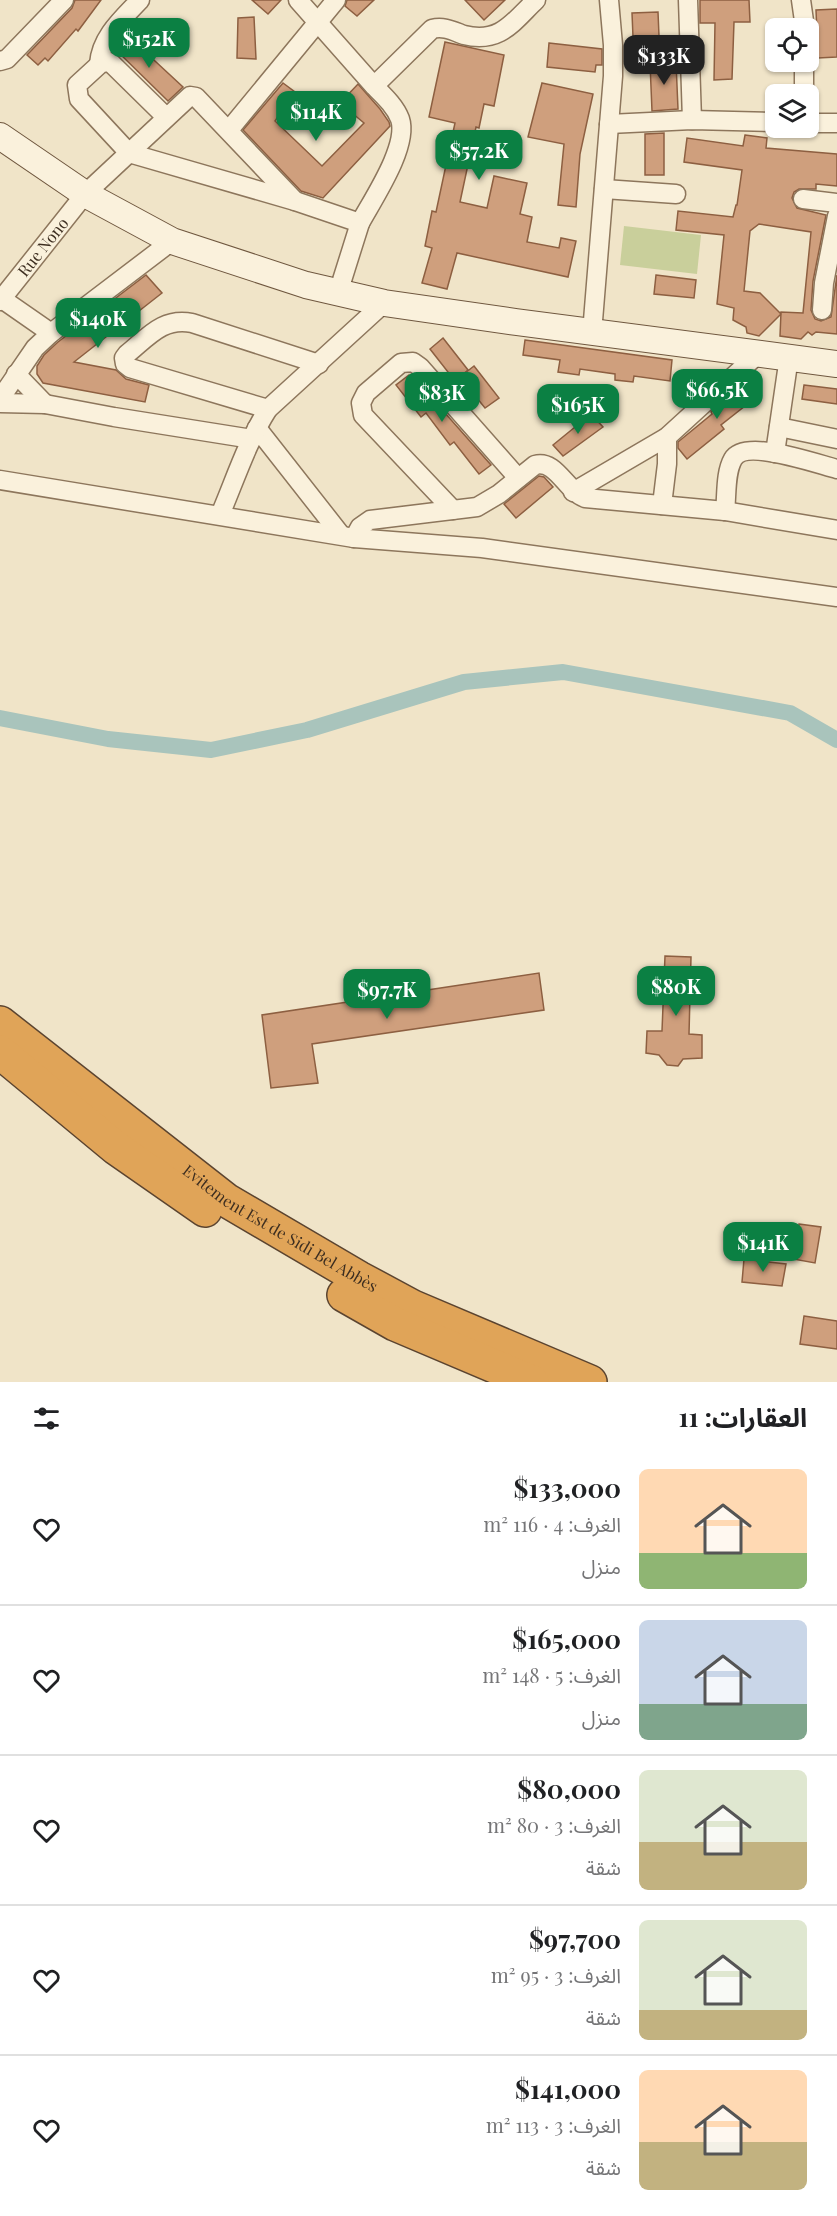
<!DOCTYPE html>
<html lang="ar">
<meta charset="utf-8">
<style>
:root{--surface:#fff;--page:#f2f2f2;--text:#202124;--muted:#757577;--line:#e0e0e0;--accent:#0b8043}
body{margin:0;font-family:"Playfair Display","Noto Sans Arabic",serif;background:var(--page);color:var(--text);direction:rtl;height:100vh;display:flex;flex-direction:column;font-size:22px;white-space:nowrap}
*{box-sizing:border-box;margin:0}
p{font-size:20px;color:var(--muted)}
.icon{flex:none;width:33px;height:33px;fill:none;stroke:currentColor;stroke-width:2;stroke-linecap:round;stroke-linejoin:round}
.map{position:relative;height:1382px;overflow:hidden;direction:ltr}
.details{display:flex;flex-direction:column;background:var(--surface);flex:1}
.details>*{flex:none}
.buttons{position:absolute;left:765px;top:18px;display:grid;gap:12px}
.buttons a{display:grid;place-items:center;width:54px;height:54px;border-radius:9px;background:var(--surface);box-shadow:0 2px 4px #0004;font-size:30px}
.price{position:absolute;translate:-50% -51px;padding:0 14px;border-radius:12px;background:var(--accent);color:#fff;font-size:20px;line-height:39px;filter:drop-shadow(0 2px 3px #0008)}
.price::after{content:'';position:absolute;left:50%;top:36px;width:18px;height:14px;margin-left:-9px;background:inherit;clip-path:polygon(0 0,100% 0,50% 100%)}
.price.current{background:#222;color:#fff}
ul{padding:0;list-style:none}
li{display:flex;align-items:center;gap:18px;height:150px;padding:0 30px}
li+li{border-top:2px solid var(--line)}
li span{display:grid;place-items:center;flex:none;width:168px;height:120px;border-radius:9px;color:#555}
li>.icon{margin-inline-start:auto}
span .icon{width:72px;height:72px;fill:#fffc;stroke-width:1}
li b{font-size:26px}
h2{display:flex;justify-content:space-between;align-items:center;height:72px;padding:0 30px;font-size:26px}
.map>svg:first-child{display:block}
</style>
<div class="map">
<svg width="837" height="1382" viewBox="0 0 837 1382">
<rect width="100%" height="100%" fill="#f0e4c8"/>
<!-- grass -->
<path fill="#c9cf9b" d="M624,226l77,9 -4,39 -77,-9z"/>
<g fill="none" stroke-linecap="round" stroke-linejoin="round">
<!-- canal -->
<path stroke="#a9c4bc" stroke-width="16" d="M0,718l108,21 103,11 96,-20 157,-48 99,-10 227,41 47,27"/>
</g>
<!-- building -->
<g fill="#cf9f7d" stroke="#8d5f41" stroke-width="1.5">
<path d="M75,0h26l-23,31 -2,-2 -28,32 -3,-3 -7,7 -11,-10 45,-47z"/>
<path d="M252,0h29l-13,14z"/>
<path d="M347,0h27l-17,16 -12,-10z"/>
<path d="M465,0h40l-21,20z"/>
<path d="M700,0h49l1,22h-16l-2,57 -18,1 1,-57h-15z"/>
<path d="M837,9v48l-19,1 -2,-48z"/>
<path d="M658,12l2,48 -26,1 -2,-48z"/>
<path d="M254,17l2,42 -19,-1 1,-40z"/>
<path d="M128,36l55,51 -15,14 -53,-52z"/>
<path d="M445,42l59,13 -10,51 -10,-2 -5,24 -3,-1 -16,75 27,6 7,-32 33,7 -7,31 12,3 -5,25 32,6 2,-10 15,3 -8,36 -111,-24 -10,36 -25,-6 10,-35 -7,-2 7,-35 4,1 19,-89 -26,-6z"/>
<path d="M549,43l53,6v16h-6l-1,7 -48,-5z"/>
<path d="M676,62l2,47 -26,2 -2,-48z"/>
<path d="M283,83l12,9 -20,29 47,45 42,-43 -24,-20 18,-19 22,25 9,13 1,4 -67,72 -22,-7 -58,-61z"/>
<path d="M542,83l51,11 -13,60 -4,53 -18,-2 6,-61 -36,-7z"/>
<path d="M664,133v42h-19v-41z"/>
<path d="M745,135l22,3 -1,10 71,6v32l-21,-2v5h-17l-5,3 -2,6 5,10 29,7 -13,66 -2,29 4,9 6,2 10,-4 6,-42v59l-21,-2 -4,3 -4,-3 -7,7 -21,-3 1,-24 22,1 8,-81 -52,-8 -9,7 -6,60 16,2 21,21 -22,22 -12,-3 -1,-6 -13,-7 1,-12 -17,-4 7,-69 -48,-5 2,-19 55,6 3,-12h1l5,-35 -58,-8 3,-24 56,8z"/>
<path d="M146,275l16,18 -88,69 42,8 10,9 23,6 -4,17 -102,-19 -6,-9v-8l7,-11 14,-13z"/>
<path d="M656,275l40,5 -2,18 -40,-4z"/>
<path d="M443,338l25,32 -13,11 -25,-32z"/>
<path d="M525,340l147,20 -2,21 -36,-5 -1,6 -18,-2v-6l-35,-5 -1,6 -21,-3 2,-12 -37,-5z"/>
<path d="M474,366l25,32 -14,10 -25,-31z"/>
<path d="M409,375l25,31 3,-2 54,61 -12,9 -25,-32 -4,3 -24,-32 -5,4 -25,-32z"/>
<path d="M746,380l13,15 -38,30 3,4 -37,30 -9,-11v-6l34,-28 -1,-2z"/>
<path d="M804,385l33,4v15l-35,-5z"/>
<path d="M591,414l12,13 -40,29 -10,-11z"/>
<path d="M539,476l5,1 9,10 -37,31 -12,-14z"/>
<path d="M665,956l26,1 -2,77 13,1v23l-19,1 -5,7 -11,-1 -8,-10 -13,-2 1,-22h15z"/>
<path d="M539,973l5,37 -232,34 6,39 -47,5 -9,-73z"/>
<path d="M799,1224l22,3 -6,36 -22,-4z"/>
<path d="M744,1259l42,5 -4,22 -40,-4z"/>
<path d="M804,1316l33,5v28l-37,-5z"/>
</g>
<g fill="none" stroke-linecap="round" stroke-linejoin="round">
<defs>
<g id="street">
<path d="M298,0l76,86 58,-57c12,-3 21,2 32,6 36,9 49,-13 72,-35"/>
<path d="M688,0l4,120"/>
<path d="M801,0l4,28"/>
<path d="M0,61l7,-2 57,-59"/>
<path d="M99,64c2,-27 23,-45 41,-64"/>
<path d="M804,94v-32"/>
<path d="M166,117l-56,-55 -9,1 -24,22 2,14 50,54 166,48 65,22 -22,70"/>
<path d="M808,123h29"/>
<path d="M609,124l83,-4 84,2"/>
<path d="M229,130l107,-130"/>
<path d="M604,189l72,5"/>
<path d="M803,199l34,4"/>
<path d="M360,223c13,-24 49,-77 40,-104 -5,-13 -16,-23 -26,-33"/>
<path d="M2,299l49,34"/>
<path id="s1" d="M0,301l85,-107 105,-98 6,1 99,104"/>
<path d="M822,310l2,-27 13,-67"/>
<path d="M592,333l21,-257v-31l-4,-45"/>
<path d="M16,374l29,30"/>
<path d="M0,399l35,-51 16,-15 121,-92"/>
<path d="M0,403l45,1 69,13 138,22"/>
<path d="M268,409l-138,-41 -5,-4 -1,-6 3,-4c21,-17 36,-37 65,-31l127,41"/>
<path d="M779,427l58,12"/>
<path d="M257,428l84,107"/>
<path d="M775,453l14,-96"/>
<path d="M0,480l354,58 128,10 355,49"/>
<path d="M573,492l94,-55 91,-83"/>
<path d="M662,505l5,-41v-27"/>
<path d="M453,510l-90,-95 -2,-12 5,-10 35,-30 12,-1 7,5 98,111"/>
<path d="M725,511c2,-16 0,-38 8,-52 12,-21 84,5 104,10"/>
<path d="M220,515c15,-35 27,-73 48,-106l116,-106"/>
<path d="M354,538l6,-11 10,-7 107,-13 22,-13 36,-29c21,-6 31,26 50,33l140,13 112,19"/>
</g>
<path id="secondary" d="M0,136l85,58 87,47 134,44 78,18 132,19 321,42"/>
<g id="highway">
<path id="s2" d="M0,1023l226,177 133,78 54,29 177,75"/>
<path d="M0,1052l116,96 89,62"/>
<path d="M344,1295l51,29 137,58"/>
</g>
</defs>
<!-- street casing -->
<use href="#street" stroke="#8d765c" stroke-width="21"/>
<!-- secondary casing -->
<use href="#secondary" stroke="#6f573f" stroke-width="28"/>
<!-- highway casing -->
<use href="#highway" stroke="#5b4430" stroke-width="36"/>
<!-- street -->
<use href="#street" stroke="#faf1dc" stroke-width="18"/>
<!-- secondary -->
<use href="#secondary" stroke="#faf1dc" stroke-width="26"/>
<!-- highway -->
<use href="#highway" stroke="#e0a458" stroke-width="33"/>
</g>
<g text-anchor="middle" stroke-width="4.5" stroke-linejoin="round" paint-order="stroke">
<!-- street labels -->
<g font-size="16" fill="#3d2e20" stroke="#f7eed8">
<text dy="6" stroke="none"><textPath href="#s1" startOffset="69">Rue Nono</textPath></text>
<text dy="6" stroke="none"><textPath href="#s2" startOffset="348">Evitement Est de Sidi Bel Abbès</textPath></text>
</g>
</g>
</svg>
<div class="buttons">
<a><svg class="icon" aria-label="locate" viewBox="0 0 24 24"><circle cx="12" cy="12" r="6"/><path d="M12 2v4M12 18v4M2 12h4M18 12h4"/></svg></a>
<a><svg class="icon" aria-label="layers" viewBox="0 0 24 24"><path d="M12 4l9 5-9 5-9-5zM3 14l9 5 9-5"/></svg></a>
</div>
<b class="price" style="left:149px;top:69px">$152K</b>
<b class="price current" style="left:664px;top:86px">$133K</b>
<b class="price" style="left:316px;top:142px">$114K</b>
<b class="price" style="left:479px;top:181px">$57.2K</b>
<b class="price" style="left:98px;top:349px">$140K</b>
<b class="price" style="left:717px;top:420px">$66.5K</b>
<b class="price" style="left:442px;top:423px">$83K</b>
<b class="price" style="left:578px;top:435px">$165K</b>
<b class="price" style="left:676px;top:1017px">$80K</b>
<b class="price" style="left:387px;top:1020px">$97.7K</b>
<b class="price" style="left:763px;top:1273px">$141K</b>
</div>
<section class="details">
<h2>العقارات: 11<svg class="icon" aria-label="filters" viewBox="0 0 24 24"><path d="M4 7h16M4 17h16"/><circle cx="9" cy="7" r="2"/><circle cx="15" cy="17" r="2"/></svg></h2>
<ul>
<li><span style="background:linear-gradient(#ffd9b3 70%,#8fb573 0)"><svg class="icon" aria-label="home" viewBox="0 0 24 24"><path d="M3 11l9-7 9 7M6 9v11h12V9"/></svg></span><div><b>$133,000</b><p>الغرف: 4 · 116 m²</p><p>منزل</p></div><svg class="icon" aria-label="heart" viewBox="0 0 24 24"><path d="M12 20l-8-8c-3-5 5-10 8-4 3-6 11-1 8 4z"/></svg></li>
<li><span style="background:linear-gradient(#c9d6e8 70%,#7fa58c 0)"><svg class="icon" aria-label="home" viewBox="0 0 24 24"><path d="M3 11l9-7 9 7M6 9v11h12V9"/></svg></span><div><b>$165,000</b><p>الغرف: 5 · 148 m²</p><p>منزل</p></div><svg class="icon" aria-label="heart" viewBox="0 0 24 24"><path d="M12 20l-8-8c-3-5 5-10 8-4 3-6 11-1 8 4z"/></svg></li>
<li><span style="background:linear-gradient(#dfe7d0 60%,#c2b280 0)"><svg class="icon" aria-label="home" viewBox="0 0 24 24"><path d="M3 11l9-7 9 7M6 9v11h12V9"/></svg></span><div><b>$80,000</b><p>الغرف: 3 · 80 m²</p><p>شقة</p></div><svg class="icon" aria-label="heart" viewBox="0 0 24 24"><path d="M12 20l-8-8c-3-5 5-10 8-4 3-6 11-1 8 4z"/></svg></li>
<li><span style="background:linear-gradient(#dfe7d0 75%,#c2b280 0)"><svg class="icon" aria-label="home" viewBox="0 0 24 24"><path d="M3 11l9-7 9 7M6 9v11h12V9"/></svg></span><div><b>$97,700</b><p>الغرف: 3 · 95 m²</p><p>شقة</p></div><svg class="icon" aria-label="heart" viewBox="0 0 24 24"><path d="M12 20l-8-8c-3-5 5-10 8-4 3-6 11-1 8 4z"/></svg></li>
<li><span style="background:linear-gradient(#ffd9b3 60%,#c2b280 0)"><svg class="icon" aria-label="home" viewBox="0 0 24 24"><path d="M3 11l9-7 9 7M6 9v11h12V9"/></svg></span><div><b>$141,000</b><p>الغرف: 3 · 113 m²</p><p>شقة</p></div><svg class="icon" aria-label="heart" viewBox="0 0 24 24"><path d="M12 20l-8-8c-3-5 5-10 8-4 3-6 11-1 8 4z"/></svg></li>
</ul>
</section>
